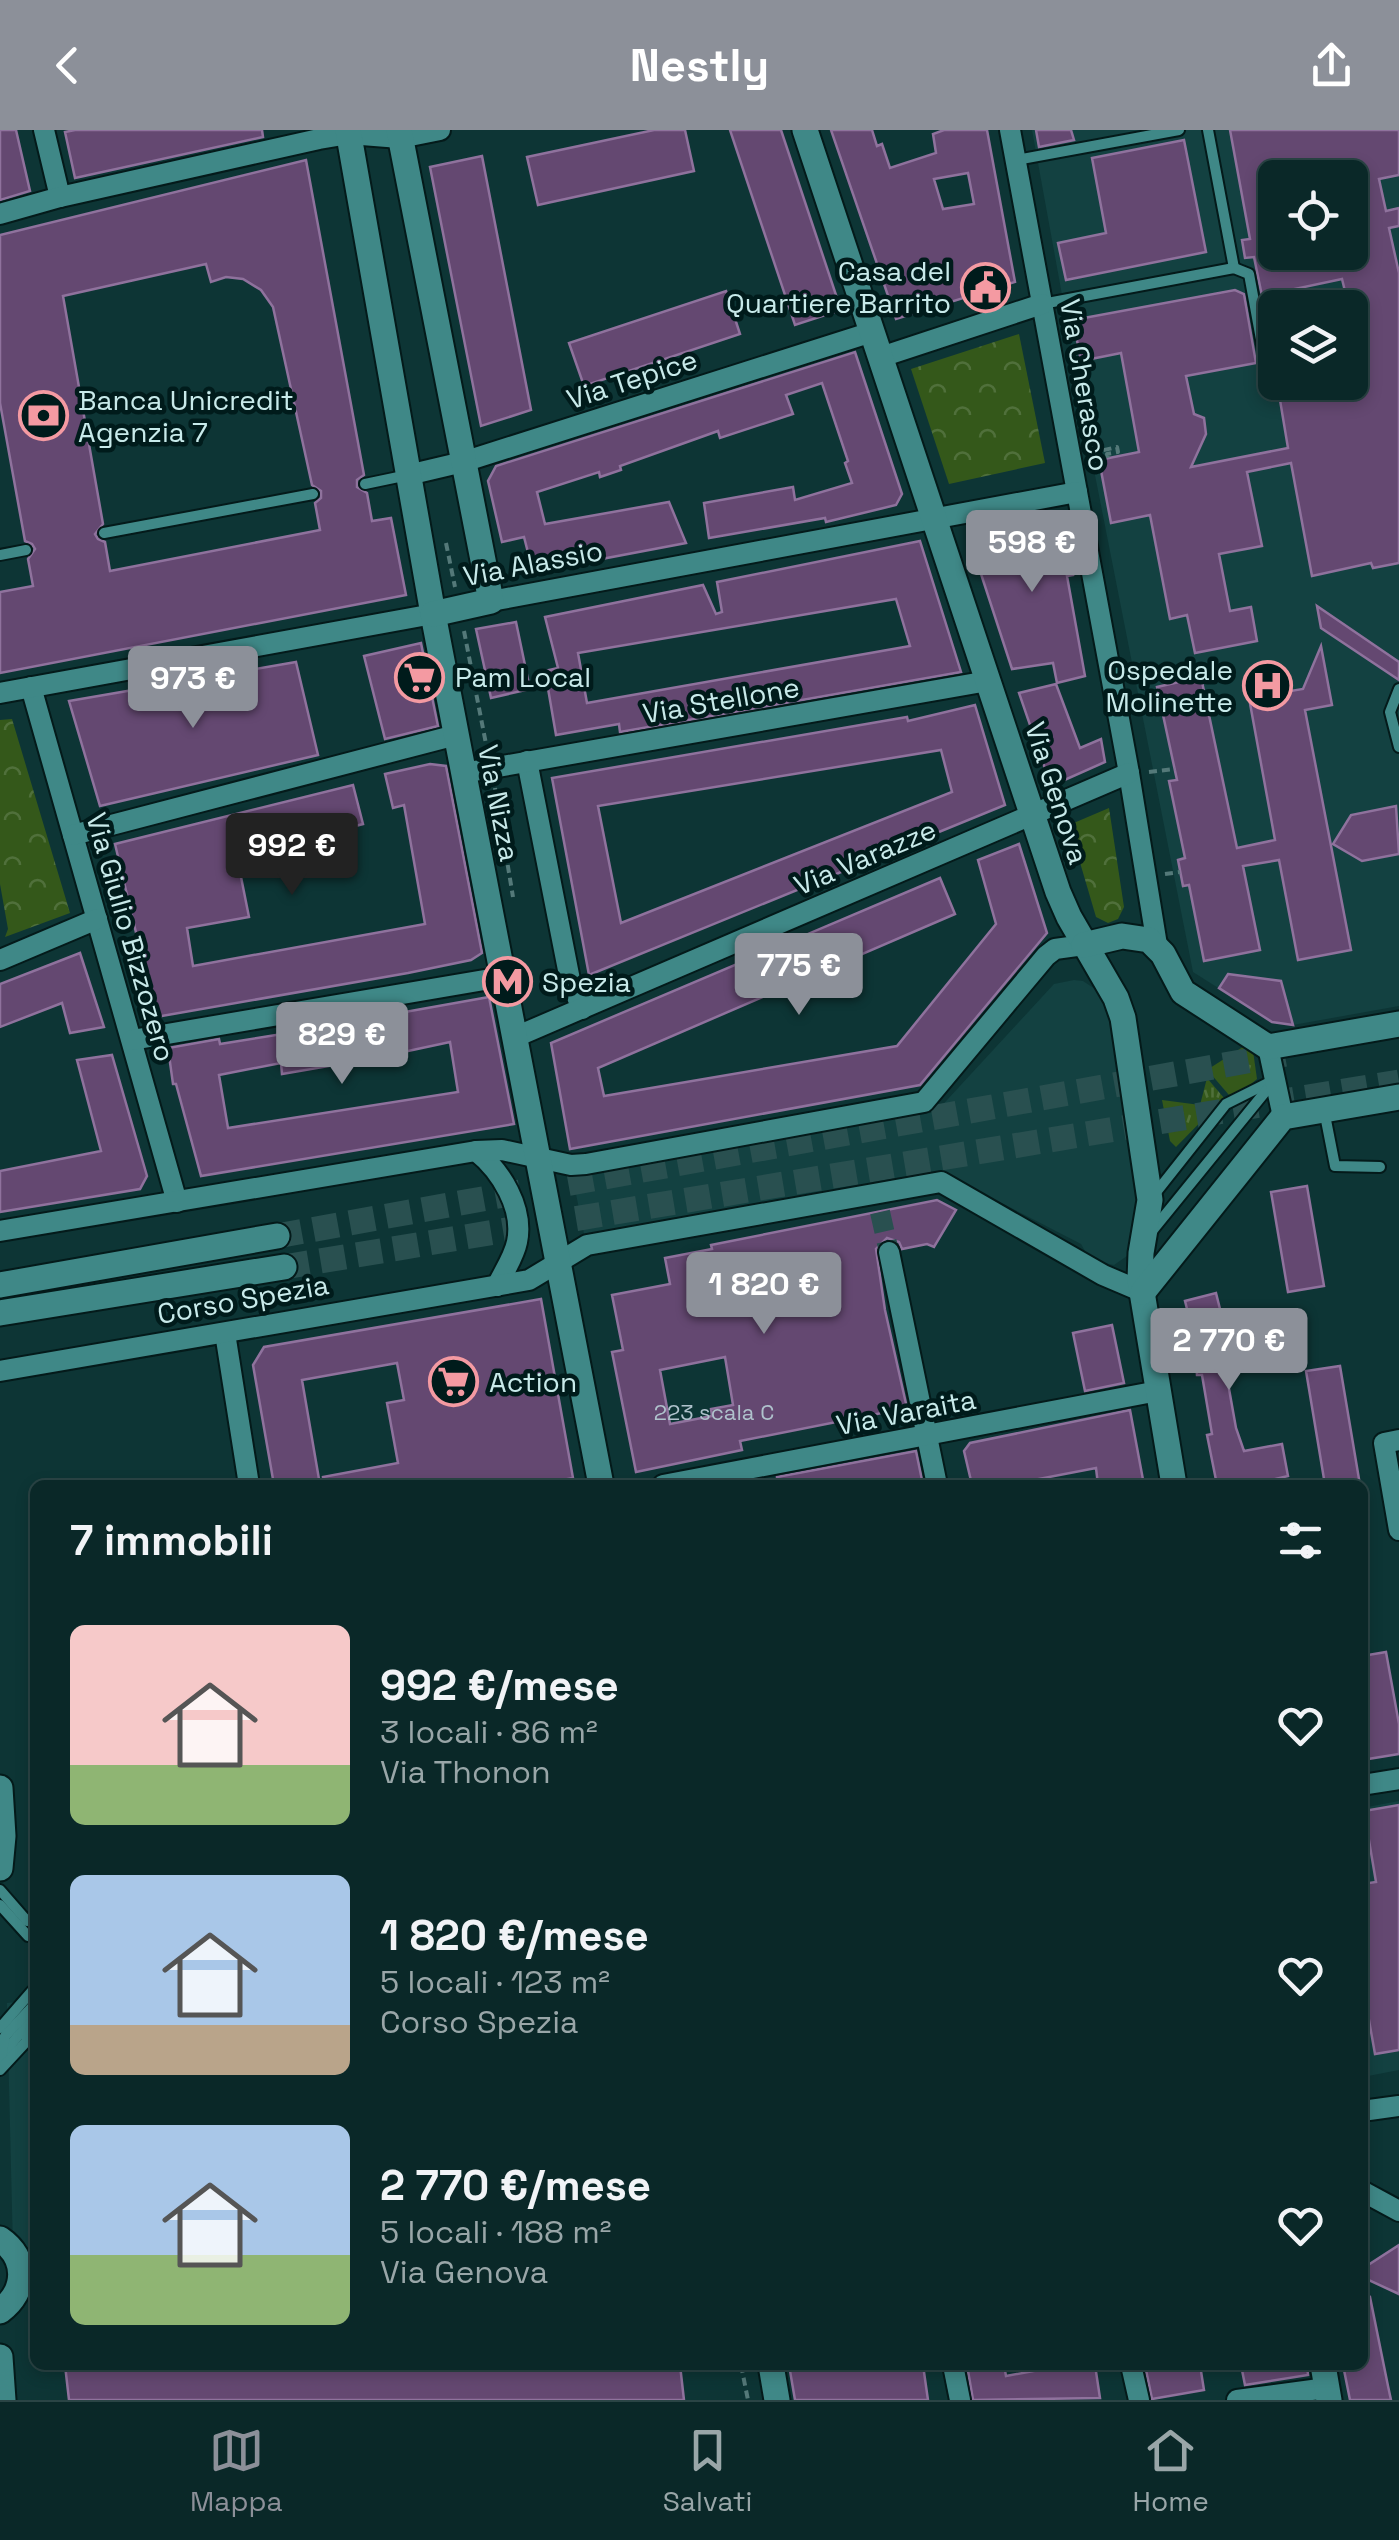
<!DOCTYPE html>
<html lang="it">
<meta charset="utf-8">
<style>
:root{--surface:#0a2828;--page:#133030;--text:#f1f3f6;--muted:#99a6a8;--line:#2a4445;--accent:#8c9099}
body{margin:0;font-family:"Space Grotesk",sans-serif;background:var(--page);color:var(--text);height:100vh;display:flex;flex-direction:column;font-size:38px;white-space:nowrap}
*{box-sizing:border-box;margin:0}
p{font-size:32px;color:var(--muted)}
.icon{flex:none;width:55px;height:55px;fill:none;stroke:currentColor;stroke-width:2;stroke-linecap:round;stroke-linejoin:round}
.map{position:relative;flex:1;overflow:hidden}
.sheet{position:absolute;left:30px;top:1350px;width:1338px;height:890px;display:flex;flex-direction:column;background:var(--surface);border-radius:15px;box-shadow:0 5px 15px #0003,0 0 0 2px var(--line)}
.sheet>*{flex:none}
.controls{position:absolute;left:1258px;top:30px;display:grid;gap:20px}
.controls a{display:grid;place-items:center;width:110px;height:110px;border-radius:15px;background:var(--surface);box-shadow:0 5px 15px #0003,0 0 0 2px var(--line);font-size:50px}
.price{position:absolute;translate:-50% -85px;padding:0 22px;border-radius:10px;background:var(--accent);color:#fff;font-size:32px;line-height:65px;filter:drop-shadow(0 2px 5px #0008)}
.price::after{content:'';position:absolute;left:50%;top:60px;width:30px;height:22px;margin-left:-15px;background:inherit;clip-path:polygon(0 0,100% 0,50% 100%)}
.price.current{background:#222;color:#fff}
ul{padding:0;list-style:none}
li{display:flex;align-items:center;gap:30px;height:250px;padding:0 40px}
li span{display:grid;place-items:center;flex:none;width:280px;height:200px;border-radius:15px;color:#555}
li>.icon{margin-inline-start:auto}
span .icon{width:120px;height:120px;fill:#fffc;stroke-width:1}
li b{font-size:42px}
h2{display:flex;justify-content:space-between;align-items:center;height:120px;padding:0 40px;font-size:42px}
header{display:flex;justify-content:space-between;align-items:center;height:130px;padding:0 40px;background:var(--accent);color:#fff;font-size:45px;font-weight:700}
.menu{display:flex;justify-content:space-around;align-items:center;height:140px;border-top:2px solid var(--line);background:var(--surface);font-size:28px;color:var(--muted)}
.menu a{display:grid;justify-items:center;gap:5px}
.menu .current{color:var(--accent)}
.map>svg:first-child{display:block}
</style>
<header><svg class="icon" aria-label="back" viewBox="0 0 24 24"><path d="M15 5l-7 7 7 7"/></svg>Nestly<svg class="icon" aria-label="share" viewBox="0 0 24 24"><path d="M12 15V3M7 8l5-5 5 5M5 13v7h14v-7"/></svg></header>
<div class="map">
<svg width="1399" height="2270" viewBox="0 0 1399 2270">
<defs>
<pattern id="grass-tufts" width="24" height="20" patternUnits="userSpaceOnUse" patternTransform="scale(2.5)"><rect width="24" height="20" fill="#34581a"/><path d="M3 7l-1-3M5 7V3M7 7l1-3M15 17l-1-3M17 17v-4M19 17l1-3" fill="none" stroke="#50703b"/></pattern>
<pattern id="park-crowns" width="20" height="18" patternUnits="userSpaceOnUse" patternTransform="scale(2.5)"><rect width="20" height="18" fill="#34581a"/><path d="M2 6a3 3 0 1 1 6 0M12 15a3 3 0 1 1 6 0" fill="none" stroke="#50703b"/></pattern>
</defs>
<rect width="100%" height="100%" fill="#0d3535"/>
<!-- built -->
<g fill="#134141" fill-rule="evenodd">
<path d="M1032,0h367v876l-106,19 -21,-3 -79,-50 -100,-507zM1275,48h75v74h-75zM1275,178h75v74h-75z"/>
<path d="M1074,850l9,1 15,10 16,38 23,172 -5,45 -5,10 -13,9 -24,-5 -9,-16 -134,-69 -363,59 -12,-60 364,-62 118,-128z"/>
<path d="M1399,1671v269l-36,7 -1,-269z"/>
<path d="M35,1870v249h-22l-6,-246z"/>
</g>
<!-- grass -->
<g fill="url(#grass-tufts)">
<path d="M1246,915l7,6 4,28 -12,10 -16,6 -19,-22v-5z"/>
<path d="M1207,948l17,20 -48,49 -6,-6 -8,-41 38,5z"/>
</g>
<!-- park -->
<g fill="url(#park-crowns)">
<path d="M1019,204l26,129 -96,21 -38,-115z"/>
<path d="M12,589l58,194 -65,24 3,-8 -8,-45v-164z"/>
<path d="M1109,678l15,99 -6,12 -10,4 -12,-6 -27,-92z"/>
</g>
<!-- building -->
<g fill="#644871" stroke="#8f729d" stroke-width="2.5" fill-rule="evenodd">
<path d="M0,0h16l14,61 -30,9z"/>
<path d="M75,0h187l1,7 -188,41 -10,-46z"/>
<path d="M654,0h31l9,41 -156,34 -11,-48z"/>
<path d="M730,0h51l60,180 -46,15z"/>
<path d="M831,0h41l5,16 5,-2 8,24 46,-15 -3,-19 11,-4h43l28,152 -119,37zM968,43l6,31 -31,5 -9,-30z"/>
<path d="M1036,0h35l3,10 -35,7z"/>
<path d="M1230,0h169v45l-20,4 7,32 13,-3v18l-10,2 10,45v290l-26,5 -2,-5 -59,13 -21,-113 -44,9 15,74 -43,8 11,57 21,-4 6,34 -62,12 -8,-38 -17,4 -20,-104 -39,8 -12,-63 40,-8 -18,-99 -40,8 -8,-41 162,-30 9,4 12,69 -70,13 8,38 10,4 2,16 -15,33 97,-19 -11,-66h73v-14l13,-3 -21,-86 -80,17 -8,-39 -9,1 -3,-18 8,-1zM1275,48h75v74h-75z"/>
<path d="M1184,10l22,112 -140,28 -8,-37 48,-10 -14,-75z"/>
<path d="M482,26l49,254 -50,16 -51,-259z"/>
<path d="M306,30l58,315 -7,5v7l10,6 5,28 19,-3 15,77 -406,78v-81l33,-6 -5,-27 7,-10 -3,-5 -7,-3 -25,-138v-168zM206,134l5,18 15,-5 17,2 18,11 12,17 39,178 9,6v7l-6,5 5,27 -210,41 -5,-29 -7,-3 -3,-5 8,-10 -40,-228z"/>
<path d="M726,161l14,43 -156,52 -15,-43z"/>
<path d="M1263,172l12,6v52h-1z"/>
<path d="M855,222l47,142 -6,11 -70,17 -1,-4 -116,20 -5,-35 89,-16 2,13 57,-17 -7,-20 3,-2 -26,-78 -36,12 7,19 -73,24 -2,-7 -98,35 1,4 -21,7 -1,-5 -62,20 8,32 124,-22 17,41 -153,29 -9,-35 -22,5 -14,-61 8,-15z"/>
<path d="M1061,390l12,55 -6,1 18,100 -28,7 -4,-20 -41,6 -44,-135z"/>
<path d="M920,411l41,131 -341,60 -1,-8 -63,11 -11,-64 13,-3 -13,-51 158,-32 13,29 6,-2 -5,-30zM896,469l14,47 -323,57 -9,-50z"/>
<path d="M1317,476l82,56v18l-78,-52z"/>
<path d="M516,492l14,67 -39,9 -15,-69z"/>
<path d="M421,513l17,83 -53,13 -21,-83z"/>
<path d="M1321,516l11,59 -27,5 46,240 -53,10 -19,-100 -36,6 17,84 -56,11 -15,-76 -6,1 -5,-26 7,-2 -16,-77 8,-1 -20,-93 44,-10 36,171 38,-8 -26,-142 54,-9z"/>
<path d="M296,532l22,93 -218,51 -31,-105z"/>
<path d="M1056,554l24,64 21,-9 4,23 -54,24 -32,-93z"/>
<path d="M975,575l30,100 -416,170 -37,-197 355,-61 1,4zM941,620l11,42 -331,131 -23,-117z"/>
<path d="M430,634l16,2 36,187 -11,7 -63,13 -252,44 -41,-173 238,-59 10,39 -126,33 12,60 -62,11 6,38 232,-42 -21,-119 -11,3 -8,-34z"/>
<path d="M1396,676l3,48 -37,7 -29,-17 18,-29z"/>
<path d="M1019,714l28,89 -127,152 -350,64 -19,-106 389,-165 15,36 -357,154 6,28 293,-50 99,-122 -18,-64z"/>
<path d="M80,823l24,74 -34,6 -8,-30 -62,24v-43z"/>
<path d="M1228,844l53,7 12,44 -21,-3 -53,-34z"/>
<path d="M489,867l25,127 -313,52 -25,-92h-3l-5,-36 51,-9 1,5 56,-9zM450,912l8,50 -230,36 -9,-53 62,-12 1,11 47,-8v-6l50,-9 1,6z"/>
<path d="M112,925l35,121 -7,13 -140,23v-41l101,-20 -24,-91z"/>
<path d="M1307,1056l17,100 -36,6 -17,-100z"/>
<path d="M937,1070l19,10 -22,37 -7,-3 -25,5 -3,-7 -12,-4 -11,11 9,61 22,98 -167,33 2,9 -106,22 -24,-120 11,-2 -11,-55 58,-11 -5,-26 47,-9 -1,-4zM725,1227l8,48 -22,4 1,7 -42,8 -10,-54z"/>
<path d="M1216,1163l6,24 38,-7 5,32 -37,7 2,23h-4l10,56 8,23 38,-7 6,32 -38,9h-33l-10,-50 5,-1 -10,-59h-5l-3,-38 -9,-36z"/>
<path d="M541,1169l32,179 -36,7h-213l-1,-8 75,-14 -11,-60 17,-3 -7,-37 -95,17 18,105h-46l-21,-120 11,-18z"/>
<path d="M1112,1195l12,58 -39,8 -12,-58z"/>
<path d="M1340,1236l20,119h-35l-19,-114z"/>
<path d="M1130,1280l14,75h-46l-2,-17 -73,14v3h-51l-8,-34 6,-8z"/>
<path d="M916,1321l7,34h-146v-8z"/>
<path d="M1386,1522l13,72v30l-31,5 -6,-32v-71z"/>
<path d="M1399,1675v245l-24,4 -13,-73v-97l14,-2 -12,-71z"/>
<path d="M1399,2115v49l-37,-17v-8z"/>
<path d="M1370,2167l18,89 3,14h-41l-7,-35h19v-67z"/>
<path d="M65,2235h615l4,35h-615z"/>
<path d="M789,2235h134l5,35h-133z"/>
<path d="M967,2235h37l2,11 60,-11h29l5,33 -127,2z"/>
<path d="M1145,2235h55l4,25 -52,9z"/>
<path d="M1241,2235h66l1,10 -63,10z"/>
</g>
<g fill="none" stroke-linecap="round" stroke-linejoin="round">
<!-- minor-tunnel -->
<path stroke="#295050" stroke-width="20" stroke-dasharray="20 10" stroke-linecap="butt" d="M880,1082l9,40"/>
<!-- tertiary-tunnel -->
<g stroke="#295050" stroke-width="25" stroke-dasharray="25 12" stroke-linecap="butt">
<path d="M277,1106l1014,-183"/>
<path d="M284,1137l1115,-185"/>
</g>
<defs>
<g id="service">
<path d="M1208,0l26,138"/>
<path d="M1016,30l163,-30"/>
<path d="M1042,174l192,-36 15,6 18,98"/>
<path d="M365,354l43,-9"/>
<path d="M104,403l209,-39"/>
<path d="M0,425l26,-5"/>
<path d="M1399,559l-9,23 9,35"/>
<path d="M1324,980l11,56 45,1"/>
<path d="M1154,1065l72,-91 46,-23"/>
<path d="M1152,1101l122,-150"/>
<path d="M0,1760l27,31"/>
<path d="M0,1775l28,31"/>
<path d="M0,1898l32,-37"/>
<path d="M4,1930l8,-17 19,-22"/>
<path d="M0,1933l5,-27 29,-31"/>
<path d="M0,1940l26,-28 9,-25"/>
</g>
<g id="minor">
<path d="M44,0l16,67"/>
<path d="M1010,0l119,643 28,172"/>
<path d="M0,84l60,-17 259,-58 30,-5 51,4 40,-8"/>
<path d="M881,227l161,-53"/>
<path d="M408,345l55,-13 409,-130"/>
<path d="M491,471l586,-109"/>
<path d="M31,557l146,515"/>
<path d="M0,563l433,-79"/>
<path d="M527,631l43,219 12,29"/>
<path d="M463,643l525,-92"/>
<path d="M73,705l383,-100"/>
<path d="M0,830l97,-41"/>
<path d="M513,908l616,-265"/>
<path d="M132,910l370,-63"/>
<path d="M1268,917l15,70"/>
<path d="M476,1021c25,20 48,57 41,91 -3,15 -14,31 -20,44"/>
<path d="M0,1101l476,-80 26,-1 69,15 15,-1 338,-62 122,-146 9,-7 29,-4"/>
<path d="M889,1122l48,233"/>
<path d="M225,1203l24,152"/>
<path d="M0,1241l529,-91 58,-35 354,-63 162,93 40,17"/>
<path d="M1399,1310l-15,3 15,87"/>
<path d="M663,1355l495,-94"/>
<path d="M1362,1655l37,-6"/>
<path d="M1362,1981l37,-5"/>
<path d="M1362,2061l37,20"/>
<path d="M953,2235l7,35"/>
<path d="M1131,2235l8,35"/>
<path d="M1237,2270l90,-12"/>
</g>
<g id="tertiary">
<path d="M348,0l85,484 168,871"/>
<path d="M399,0l92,471 -58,13"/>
<path d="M805,0l253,762 11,25 47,81 7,20 27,182 -9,53 -1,27 34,205"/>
<path d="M1084,815l38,-9 27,4 14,14 20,38 85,55 131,-23"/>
<path d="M0,1155l277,-49"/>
<path d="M1143,1162l140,-175 116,-20"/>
<path d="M0,1183l284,-46"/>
<path d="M0,1658l3,48 -3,32"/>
<path d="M0,2109c28,19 27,52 0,72"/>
<path d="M0,2227l3,43"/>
<path d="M771,2235l6,35"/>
<path d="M1323,2235l6,35"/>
</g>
</defs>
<!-- service casing -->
<use href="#service" stroke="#041a1a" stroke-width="14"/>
<!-- minor casing -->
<use href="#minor" stroke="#041a1a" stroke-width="24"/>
<!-- tertiary casing -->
<use href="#tertiary" stroke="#041a1a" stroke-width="29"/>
<!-- path -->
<g stroke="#547979" stroke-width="4" stroke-dasharray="8 5" stroke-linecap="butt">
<path d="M1086,313l12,-2 2,10 17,-4 1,5 -11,2 1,4"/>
<path d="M446,413l9,44"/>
<path d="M464,501l23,118"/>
<path d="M1149,642l26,-3"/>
<path d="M495,658l18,109"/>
<path d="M1165,744l15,-2"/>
<path d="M741,2235l7,35"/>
</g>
<!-- service -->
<use href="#service" stroke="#3f8887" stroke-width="10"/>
<!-- minor -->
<use href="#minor" stroke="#3f8887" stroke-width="20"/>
<!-- tertiary -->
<use href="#tertiary" stroke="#3f8887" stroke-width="25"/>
</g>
<!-- icons -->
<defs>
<symbol id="civic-ring" viewBox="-11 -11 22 22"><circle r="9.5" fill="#001b1b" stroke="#f49aa2" stroke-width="1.5"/><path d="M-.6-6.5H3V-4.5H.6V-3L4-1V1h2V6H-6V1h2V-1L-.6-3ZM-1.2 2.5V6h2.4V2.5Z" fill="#f49aa2"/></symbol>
<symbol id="bank-ring" viewBox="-11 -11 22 22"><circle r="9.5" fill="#001b1b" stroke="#f49aa2" stroke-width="1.5"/><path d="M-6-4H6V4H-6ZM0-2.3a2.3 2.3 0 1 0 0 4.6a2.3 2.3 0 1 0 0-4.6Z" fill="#f49aa2"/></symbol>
<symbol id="supermarket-ring" viewBox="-11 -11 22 22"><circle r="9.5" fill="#001b1b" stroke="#f49aa2" stroke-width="1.5"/><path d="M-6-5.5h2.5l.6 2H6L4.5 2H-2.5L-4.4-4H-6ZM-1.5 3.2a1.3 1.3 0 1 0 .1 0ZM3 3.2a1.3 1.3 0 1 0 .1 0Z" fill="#f49aa2"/></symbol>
<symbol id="hospital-ring" viewBox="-11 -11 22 22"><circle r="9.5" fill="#001b1b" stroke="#f49aa2" stroke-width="1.5"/><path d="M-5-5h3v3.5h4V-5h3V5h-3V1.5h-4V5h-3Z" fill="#f49aa2"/></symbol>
<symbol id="metro-ring" viewBox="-11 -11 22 22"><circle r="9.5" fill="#001b1b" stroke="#f49aa2" stroke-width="1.5"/><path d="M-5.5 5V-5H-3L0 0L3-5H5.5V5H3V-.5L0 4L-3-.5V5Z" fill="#f49aa2"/></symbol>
</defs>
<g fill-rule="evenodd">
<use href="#civic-ring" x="958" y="130" width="55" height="55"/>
<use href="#bank-ring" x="16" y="258" width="55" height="55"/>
<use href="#supermarket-ring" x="392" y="520" width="55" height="55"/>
<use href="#hospital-ring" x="1240" y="528" width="55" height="55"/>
<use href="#metro-ring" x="480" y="824" width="55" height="55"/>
<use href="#supermarket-ring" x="426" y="1224" width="55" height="55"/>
</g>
<g text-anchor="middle" stroke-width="9" stroke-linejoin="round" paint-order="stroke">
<!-- number labels -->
<g font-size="22" fill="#afc2cc">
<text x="714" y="1290">223 scala C</text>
</g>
<!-- poi labels -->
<g font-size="28" fill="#c8eaea" stroke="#001b1b" text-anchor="start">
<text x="951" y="151" text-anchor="end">Casa del<tspan x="951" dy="32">Quartiere Barrito</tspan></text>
<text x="78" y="280">Banca Unicredit<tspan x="78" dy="32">Agenzia 7</tspan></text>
<text x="1233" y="550" text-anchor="end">Ospedale<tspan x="1233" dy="32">Molinette</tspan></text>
<text x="455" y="557">Pam Local</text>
<text x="542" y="862">Spezia</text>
<text x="489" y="1262">Action</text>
</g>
<!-- street labels -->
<g font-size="28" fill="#c8eaea" stroke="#001b1b">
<text transform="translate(632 249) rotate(-18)" y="10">Via Tepice</text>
<text transform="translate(1085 255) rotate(80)" y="10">Via Cherasco</text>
<text transform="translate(533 433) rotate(-11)" y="10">Via Alassio</text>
<text transform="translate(721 570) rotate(-10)" y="10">Via Stellone</text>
<text transform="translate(1057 663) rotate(72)" y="10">Via Genova</text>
<text transform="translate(499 673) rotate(79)" y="10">Via Nizza</text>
<text transform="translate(865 727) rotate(-23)" y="10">Via Varazze</text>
<text transform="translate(131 807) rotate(74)" y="10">Via Giulio Bizzozero</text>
<text transform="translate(243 1169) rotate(-10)" y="10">Corso Spezia</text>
<text transform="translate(906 1282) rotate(-11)" y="10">Via Varaita</text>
</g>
</g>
</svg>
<div class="controls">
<a><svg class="icon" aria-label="locate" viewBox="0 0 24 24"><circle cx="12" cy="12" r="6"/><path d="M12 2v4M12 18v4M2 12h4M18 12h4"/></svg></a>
<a><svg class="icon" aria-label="layers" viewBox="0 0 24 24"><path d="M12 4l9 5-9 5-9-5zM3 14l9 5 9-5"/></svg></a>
</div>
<b class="price" style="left:1032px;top:465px">598 €</b>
<b class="price" style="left:193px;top:601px">973 €</b>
<b class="price current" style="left:292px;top:768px">992 €</b>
<b class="price" style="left:799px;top:888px">775 €</b>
<b class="price" style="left:342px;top:957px">829 €</b>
<b class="price" style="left:764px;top:1207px">1 820 €</b>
<b class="price" style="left:1229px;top:1263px">2 770 €</b>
<section class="sheet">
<h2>7 immobili<svg class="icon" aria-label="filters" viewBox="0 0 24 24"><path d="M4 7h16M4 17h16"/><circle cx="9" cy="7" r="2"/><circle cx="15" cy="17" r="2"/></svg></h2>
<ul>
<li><span style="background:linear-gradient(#f6c9c9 70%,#8fb573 0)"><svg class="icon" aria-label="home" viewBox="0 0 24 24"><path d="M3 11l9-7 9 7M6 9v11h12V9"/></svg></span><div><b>992 €/mese</b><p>3 locali · 86 m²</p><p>Via Thonon</p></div><svg class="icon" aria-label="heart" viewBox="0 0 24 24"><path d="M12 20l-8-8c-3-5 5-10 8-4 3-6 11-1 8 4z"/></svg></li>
<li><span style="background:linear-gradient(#a9c7e8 75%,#b9a48a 0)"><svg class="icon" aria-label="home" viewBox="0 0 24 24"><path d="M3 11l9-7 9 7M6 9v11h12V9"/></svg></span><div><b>1 820 €/mese</b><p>5 locali · 123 m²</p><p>Corso Spezia</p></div><svg class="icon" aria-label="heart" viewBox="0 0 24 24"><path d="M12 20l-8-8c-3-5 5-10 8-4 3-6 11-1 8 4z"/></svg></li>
<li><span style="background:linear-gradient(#a9c7e8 65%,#8fb573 0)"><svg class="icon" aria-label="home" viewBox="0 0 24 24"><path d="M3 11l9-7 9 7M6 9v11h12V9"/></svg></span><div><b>2 770 €/mese</b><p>5 locali · 188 m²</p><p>Via Genova</p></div><svg class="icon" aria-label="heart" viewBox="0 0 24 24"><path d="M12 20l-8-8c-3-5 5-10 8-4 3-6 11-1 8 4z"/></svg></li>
</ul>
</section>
</div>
<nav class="menu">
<a class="current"><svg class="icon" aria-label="map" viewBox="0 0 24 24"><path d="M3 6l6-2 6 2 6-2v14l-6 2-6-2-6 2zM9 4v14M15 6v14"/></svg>Mappa</a>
<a><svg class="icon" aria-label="saved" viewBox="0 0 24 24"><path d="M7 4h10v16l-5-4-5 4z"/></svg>Salvati</a>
<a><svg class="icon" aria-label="home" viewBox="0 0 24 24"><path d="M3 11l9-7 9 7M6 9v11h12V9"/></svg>Home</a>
</nav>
